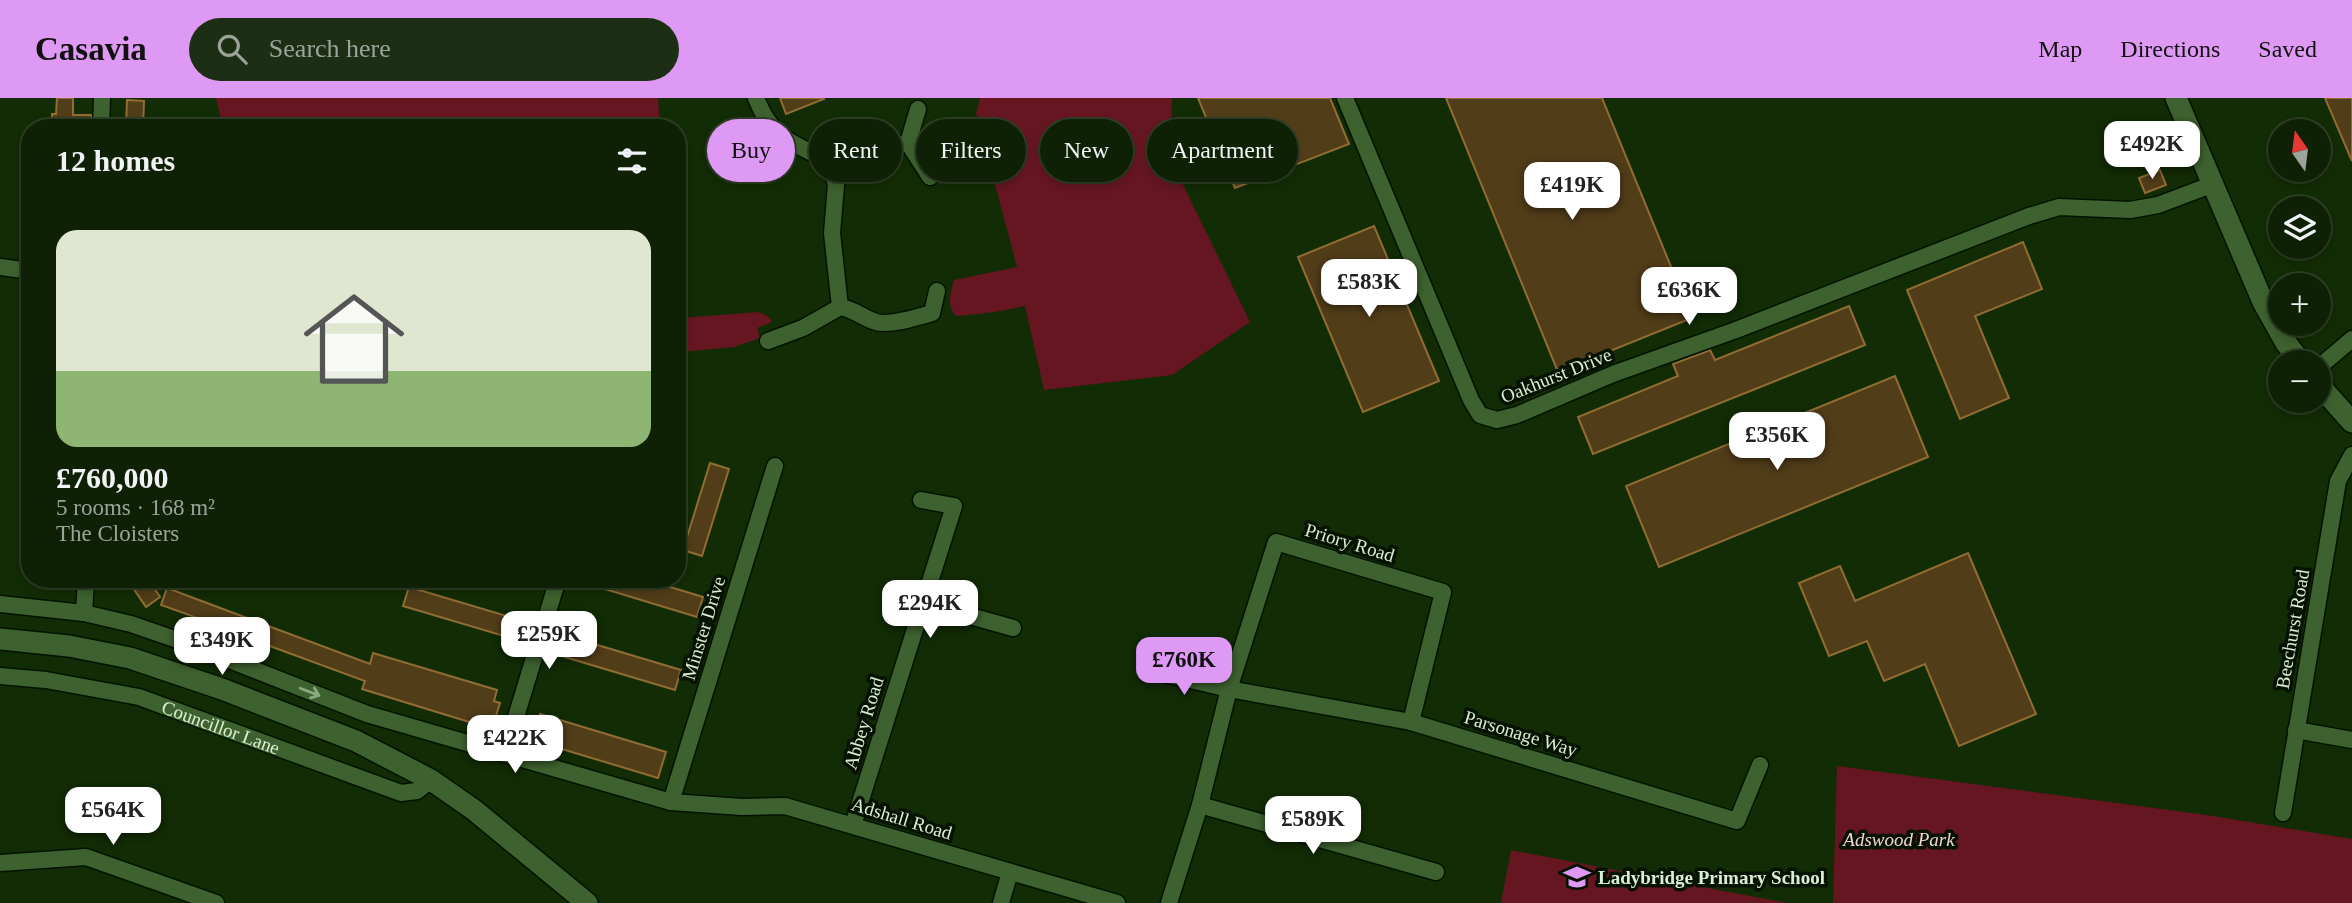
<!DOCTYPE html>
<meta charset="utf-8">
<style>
:root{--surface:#0e2104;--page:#1c2e13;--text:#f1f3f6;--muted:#9ba39a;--line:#2e3e26;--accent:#dd99f3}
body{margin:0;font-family:Georgia,serif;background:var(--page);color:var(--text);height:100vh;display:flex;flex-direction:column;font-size:26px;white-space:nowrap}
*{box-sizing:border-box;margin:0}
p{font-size:23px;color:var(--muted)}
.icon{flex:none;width:38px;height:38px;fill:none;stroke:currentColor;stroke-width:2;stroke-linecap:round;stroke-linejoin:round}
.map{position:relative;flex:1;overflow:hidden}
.details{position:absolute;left:21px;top:21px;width:665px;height:469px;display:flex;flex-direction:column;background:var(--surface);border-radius:28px;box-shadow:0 4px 10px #0003,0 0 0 2px var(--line)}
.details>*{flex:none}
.hud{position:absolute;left:707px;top:21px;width:665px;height:63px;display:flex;gap:14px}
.needle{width:46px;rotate:346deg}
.tools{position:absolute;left:2268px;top:21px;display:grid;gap:14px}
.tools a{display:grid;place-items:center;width:63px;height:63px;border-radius:50%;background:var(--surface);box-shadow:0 4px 10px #0003,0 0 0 2px var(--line);font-size:35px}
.price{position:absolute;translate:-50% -60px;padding:0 16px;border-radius:14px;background:#fff;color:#222;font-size:23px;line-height:46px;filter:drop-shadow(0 2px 4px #0008)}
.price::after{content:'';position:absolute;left:50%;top:42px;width:21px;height:16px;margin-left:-10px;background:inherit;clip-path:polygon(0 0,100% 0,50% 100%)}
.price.selected{background:var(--accent);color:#111}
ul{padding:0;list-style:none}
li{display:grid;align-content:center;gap:14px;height:371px;padding:0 35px}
li span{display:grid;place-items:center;height:217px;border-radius:21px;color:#555}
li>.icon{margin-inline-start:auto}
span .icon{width:126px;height:126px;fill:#fffc;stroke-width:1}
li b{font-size:30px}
h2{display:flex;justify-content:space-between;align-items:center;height:84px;padding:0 35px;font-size:30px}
.chip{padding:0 24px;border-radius:32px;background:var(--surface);box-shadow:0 4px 10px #0003,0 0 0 2px var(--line);font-size:24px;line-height:63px}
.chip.selected{background:var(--accent);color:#111}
header{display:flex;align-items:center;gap:42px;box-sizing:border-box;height:98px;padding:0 35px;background:var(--accent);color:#111}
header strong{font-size:33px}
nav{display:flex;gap:38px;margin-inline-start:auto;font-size:24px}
.search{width:490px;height:63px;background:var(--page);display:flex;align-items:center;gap:18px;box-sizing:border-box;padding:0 24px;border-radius:38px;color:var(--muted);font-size:26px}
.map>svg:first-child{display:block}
</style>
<header>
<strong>Casavia</strong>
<div class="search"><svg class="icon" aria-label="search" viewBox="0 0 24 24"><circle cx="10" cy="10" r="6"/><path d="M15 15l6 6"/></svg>Search here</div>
<nav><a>Map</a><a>Directions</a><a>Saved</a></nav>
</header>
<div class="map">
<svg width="2352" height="805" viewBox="0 0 2352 805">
<rect width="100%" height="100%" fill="#122c05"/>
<!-- green -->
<g fill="#651621">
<path d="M216,0h442l2,30h-437z"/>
<path d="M980,0h192l-1,62 79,162 -78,53 -128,15 -19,-84 -30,6 -36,4 -4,-1c-9,-12 -4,-22 -1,-35l63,-13 -41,-154z"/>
<path d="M736,22l9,5 7,-2 4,11c-13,12 -38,27 -50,8l2,-6 16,-4 -1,-5 4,-6z"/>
<path d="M759,214l10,5 3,5 -15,6 3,10 -26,9 -54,5 -2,-34z"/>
<path d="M1837,668l370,49 145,24v64h-519z"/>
<path d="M1511,752l276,53h-286z"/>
</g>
<!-- building -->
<g fill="#523d19" stroke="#916d32" stroke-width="2">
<path d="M57,0h16v17h18v13h-39v-14h4z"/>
<path d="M780,0h43l1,1 -38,15z"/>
<path d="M1198,0h132l19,46 -114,44z"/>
<path d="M1446,0h156l90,220 -134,54z"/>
<path d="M2325,0h27v63z"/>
<path d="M127,2l17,1 -1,27h-17z"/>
<path d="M2160,72l6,15 -21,8 -6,-15z"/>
<path d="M1374,128l65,155 -76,31 -65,-155z"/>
<path d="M2023,144l19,47 -67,27 34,82 -49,21 -53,-129z"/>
<path d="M1849,208l16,39 -272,109 -15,-37 100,-41 -5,-12 37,-14 5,10z"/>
<path d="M1895,278l33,81 -269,110 -33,-81z"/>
<path d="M710,365l19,6 -27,87 -19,-6z"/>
<path d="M1968,455l68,161 -77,32 -34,-82 -41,17 -17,-40 -38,15 -30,-73 41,-17 15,35z"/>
<path d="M127,481h21l12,18 -14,10z"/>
<path d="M585,481h59l59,18 -6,20 -112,-34z"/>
<path d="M409,489l118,35 -6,19 -118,-35z"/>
<path d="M167,490l203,76 3,-11 124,37 -3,11 6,2 -8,26 -130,-40 3,-8 -98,-36v-2l-106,-38z"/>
<path d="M564,537l117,35 -6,20 -117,-35z"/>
<path d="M540,616l126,38 -8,26 -126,-38z"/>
</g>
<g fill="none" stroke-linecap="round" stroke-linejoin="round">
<defs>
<g id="street">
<path d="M756,0c17,43 37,44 74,64l6,23 -4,48 8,74 -37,21 -35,13"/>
<path d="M1345,0l126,302 9,15 17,5 20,-5 96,-41 123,-44 293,-114 30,-9 71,3 28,-5 53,-20"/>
<path d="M101,30l1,-30"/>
<path d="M908,45l22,34"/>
<path d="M830,64c11,-6 20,-12 32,-15 16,-4 31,0 46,-4l10,-34"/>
<path d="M0,169l30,4"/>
<path d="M840,209c14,2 23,11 36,15 14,4 42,-5 56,-9l5,-22"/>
<path d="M2319,269l33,-28"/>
<path d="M924,505l89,25"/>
<path d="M0,506l84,9 47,11 55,19 181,71 304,88 71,5 43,-1 332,97"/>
<path d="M84,515l2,-34"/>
<path d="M1148,572l81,19 182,33 326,99 23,-56"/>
<path id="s1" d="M0,578l46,4 93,17 262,96 16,-2 14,-11"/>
<path d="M2296,632l56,10"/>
<path d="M505,655l53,-174"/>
<path d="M671,704l104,-336"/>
<path d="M1200,707l236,67"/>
<path d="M2283,715l55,-332 14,-26"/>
<path d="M853,727l101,-319 -33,-6"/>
<path d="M0,765l86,-6 130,46"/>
<path d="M1001,805l9,-31"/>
<path d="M1169,805l31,-98 29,-116 47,-147 167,50 -32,130"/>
</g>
<g id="secondary">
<path d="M2176,0l87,204 23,41 15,19"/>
<path d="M2319,287l33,37"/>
<path d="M0,541l69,7 61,12 92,31 134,52 75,39 43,30 113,93"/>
</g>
</defs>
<!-- street casing -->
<use href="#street" stroke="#031300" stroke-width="19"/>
<!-- secondary casing -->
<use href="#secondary" stroke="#031300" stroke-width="24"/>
<!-- street -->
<use href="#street" stroke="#3e622f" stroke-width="16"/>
<!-- secondary -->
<use href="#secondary" stroke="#3e622f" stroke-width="21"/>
</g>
<!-- one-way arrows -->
<defs><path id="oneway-shaft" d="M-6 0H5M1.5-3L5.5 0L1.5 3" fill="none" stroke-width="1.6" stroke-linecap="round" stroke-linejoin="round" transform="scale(1.75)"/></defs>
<use stroke="#8ca880" href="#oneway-shaft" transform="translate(310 594) rotate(21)"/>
<!-- icons -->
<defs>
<symbol id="school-bare" viewBox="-9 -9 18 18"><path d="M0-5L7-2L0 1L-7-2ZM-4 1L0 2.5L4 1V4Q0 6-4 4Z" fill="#dd99f3" stroke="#051201" stroke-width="2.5" paint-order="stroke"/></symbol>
</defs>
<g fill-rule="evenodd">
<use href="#school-bare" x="1558" y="760" width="38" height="38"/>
</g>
<g text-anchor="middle" stroke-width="7" stroke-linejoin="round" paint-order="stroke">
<!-- street labels -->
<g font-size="19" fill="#d9efd2" stroke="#051201">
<text transform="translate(1556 277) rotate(-22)" y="7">Oakhurst Drive</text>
<text transform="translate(1350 444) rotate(17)" y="7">Priory Road</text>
<text transform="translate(703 530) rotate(-73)" y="7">Minster Drive</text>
<text transform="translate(2292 531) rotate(-80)" y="7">Beechurst Road</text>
<text transform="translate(863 625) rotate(-73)" y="7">Abbey Road</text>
<text dy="7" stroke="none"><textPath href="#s1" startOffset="228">Councillor Lane</textPath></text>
<text transform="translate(1521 635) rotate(17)" y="7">Parsonage Way</text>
<text transform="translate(902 720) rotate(17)" y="7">Adshall Road</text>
</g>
<!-- park labels -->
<g font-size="19" font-style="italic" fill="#f2d3d3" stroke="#051201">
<text x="1899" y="748">Adswood Park</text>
</g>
<!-- poi labels -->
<g font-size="19" font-weight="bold" fill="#d9efd2" stroke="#051201" text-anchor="start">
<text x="1598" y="786">Ladybridge Primary School</text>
</g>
</g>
</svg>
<div class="tools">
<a><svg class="needle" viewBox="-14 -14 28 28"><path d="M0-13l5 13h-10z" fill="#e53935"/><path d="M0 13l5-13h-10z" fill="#9ba39a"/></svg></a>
<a><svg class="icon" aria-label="layers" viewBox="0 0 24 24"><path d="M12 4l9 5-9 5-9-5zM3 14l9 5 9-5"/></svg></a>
<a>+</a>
<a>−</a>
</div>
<b class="price" style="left:2152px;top:83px">£492K</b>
<b class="price" style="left:1572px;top:124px">£419K</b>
<b class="price" style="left:1369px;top:221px">£583K</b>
<b class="price" style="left:1689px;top:229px">£636K</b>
<b class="price" style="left:1777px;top:374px">£356K</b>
<b class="price" style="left:930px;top:542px">£294K</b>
<b class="price" style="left:549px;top:573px">£259K</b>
<b class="price" style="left:222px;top:579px">£349K</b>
<b class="price selected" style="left:1184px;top:599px">£760K</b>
<b class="price" style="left:515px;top:677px">£422K</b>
<b class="price" style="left:113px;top:749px">£564K</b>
<b class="price" style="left:1313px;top:758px">£589K</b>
<div class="hud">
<a class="chip selected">Buy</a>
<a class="chip">Rent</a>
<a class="chip">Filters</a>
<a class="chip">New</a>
<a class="chip">Apartment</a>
</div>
<section class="details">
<h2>12 homes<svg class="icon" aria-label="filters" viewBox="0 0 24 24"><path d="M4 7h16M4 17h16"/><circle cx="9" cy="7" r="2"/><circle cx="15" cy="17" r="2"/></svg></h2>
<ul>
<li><span style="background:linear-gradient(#dfe7d0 65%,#8fb573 0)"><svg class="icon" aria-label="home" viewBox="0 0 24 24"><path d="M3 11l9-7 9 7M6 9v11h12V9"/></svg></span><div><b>£760,000</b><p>5 rooms · 168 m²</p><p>The Cloisters</p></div></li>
</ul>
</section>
</div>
